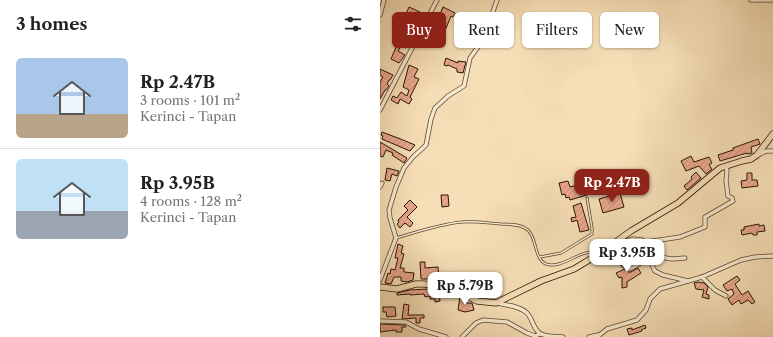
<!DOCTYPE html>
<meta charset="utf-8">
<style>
:root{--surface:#fff;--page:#f2f2f2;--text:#222;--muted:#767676;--line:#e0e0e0;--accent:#8f2418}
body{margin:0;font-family:"Libre Caslon Text",serif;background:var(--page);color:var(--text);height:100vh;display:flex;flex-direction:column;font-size:15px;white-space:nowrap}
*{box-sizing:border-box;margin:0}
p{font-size:13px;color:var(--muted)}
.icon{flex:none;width:22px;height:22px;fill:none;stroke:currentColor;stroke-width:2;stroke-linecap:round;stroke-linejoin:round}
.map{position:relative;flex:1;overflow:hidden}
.details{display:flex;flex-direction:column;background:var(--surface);width:380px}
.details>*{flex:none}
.guide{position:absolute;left:12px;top:12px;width:321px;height:36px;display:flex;gap:8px}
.price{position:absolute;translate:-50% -34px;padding:0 9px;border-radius:8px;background:#fff;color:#222;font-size:13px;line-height:26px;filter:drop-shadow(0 1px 2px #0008)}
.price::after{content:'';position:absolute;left:50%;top:24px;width:12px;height:9px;margin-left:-6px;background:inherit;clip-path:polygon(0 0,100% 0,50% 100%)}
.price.active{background:var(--accent);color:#fff}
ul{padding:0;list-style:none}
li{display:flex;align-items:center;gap:12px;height:100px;padding:0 16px}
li+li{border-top:1px solid var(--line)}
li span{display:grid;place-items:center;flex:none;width:112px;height:80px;border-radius:6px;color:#555}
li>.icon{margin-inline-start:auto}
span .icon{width:48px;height:48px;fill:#fffc;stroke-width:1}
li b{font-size:17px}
h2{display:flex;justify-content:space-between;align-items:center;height:48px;padding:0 16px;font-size:17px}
.tag{padding:0 14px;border-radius:6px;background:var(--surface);box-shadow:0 1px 3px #0004;font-size:14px;line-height:36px}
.tag.active{background:var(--accent);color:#fff}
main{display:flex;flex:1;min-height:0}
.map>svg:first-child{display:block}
</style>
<main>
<section class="details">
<h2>3 homes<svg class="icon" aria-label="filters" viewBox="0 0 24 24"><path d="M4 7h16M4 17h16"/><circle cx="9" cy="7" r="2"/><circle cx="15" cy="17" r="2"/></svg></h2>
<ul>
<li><span style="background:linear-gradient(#a9c7e8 70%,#b9a48a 0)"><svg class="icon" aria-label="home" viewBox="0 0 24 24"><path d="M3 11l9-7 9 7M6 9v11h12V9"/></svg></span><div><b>Rp 2.47B</b><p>3 rooms · 101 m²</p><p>Kerinci - Tapan</p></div></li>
<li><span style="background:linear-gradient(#bfe0f5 65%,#9aa5b1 0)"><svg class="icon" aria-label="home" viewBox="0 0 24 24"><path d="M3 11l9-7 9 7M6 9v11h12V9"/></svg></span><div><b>Rp 3.95B</b><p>4 rooms · 128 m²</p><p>Kerinci - Tapan</p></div></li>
</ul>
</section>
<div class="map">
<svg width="393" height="337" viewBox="0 0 393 337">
<defs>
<pattern id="building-hatch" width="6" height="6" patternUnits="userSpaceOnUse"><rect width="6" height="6" fill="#eba88e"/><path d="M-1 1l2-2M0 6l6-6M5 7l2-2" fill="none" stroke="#ca9079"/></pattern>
</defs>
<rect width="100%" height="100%" fill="#f6deb6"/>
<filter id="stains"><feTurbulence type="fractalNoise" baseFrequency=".005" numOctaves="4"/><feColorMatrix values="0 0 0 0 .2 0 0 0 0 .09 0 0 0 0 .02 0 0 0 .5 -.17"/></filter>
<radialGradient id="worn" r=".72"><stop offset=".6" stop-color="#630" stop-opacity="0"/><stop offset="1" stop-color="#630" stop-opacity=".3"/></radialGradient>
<!-- building -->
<g fill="url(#building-hatch)" stroke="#271400">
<path d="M29,7l11,5 -1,2 4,2 -4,11 -7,-3 -3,6 6,3 -3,5 -1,-1 -5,11 -5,-2 -3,5 7,4 -6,8 -8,-4 18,-43 -3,-2z"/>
<path d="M63,7l12,6 -2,4 -2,-1 -9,22 -10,-5z"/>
<path d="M66,58l12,5v-2l8,1 -3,11 -6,-1v-3l-9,-4 -1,1 -3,-1z"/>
<path d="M29,65l9,4 -4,8 5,2 -9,18 2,2 -3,5 -9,-5 -2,5 -7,-4 2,-4 4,2 4,-6 6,4 2,-6 -6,-3z"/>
<path d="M0,69l13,6 -3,5h-1l-2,4 2,2 -3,4h-1l-5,9v-17l3,-5 -3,-2z"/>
<path d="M2,132l21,8 12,5 -5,6 -28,-12 1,-3 -2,-1z"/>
<path d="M378,139l2,5 -9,3 1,6 -5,1v-1l-27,8 -2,-6 15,-5v-2z"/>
<path d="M0,142l27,16 -3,5 -12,-8 1,-2 -7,-3 -3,7 -3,-1z"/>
<path d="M311,156l3,6 15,-5 3,6 -3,2 3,4 -6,5 -7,-8 -13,5 -5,-10z"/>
<path d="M7,168l12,3 -2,5 -5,-2 -2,7 -5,-1z"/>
<path d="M316,172l5,6 -14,12 -3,-4 8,-7 -1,-2z"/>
<path d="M367,173h5v7h5l1,6 -16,2 -1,-7 6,-1z"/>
<path d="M230,177l2,9 -26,7 1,2 -17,5 -1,-3 -3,1 -1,-4 -3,1 -3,-12 9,-2 2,6z"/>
<path d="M240,193l4,14 -21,6 -4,-14z"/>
<path d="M61,195h7l1,11 -7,1z"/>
<path d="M30,200l7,7 -10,10 6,6 -3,4 -5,-4 -5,5 -3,-4 2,-2 -1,-2 10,-10 -4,-4z"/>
<path d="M201,203l8,27 -9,2 -3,-12 -5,2 -1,-4 5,-1 -3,-11z"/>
<path d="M379,224v2l5,-1 1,6 -8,1v3h-4l-1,-2 -10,2 -1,-5h3v-3z"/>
<path d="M18,244l5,2 -2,7 3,1 -4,14h4v4l10,1 -1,7 -6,2 -6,-1v-4h-7l-3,7 -6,-1 3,-10 2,1 1,-5 4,1 3,-12h-3z"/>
<path d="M247,258l7,5 -7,4 1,5h3l7,-4 3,5 -14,9v5l-5,1v-11l-3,1 -3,-5 9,-4 -5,-4z"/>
<path d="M40,262h5v6l13,-1 1,14 -9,-1v-1h-9z"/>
<path d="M357,276l3,4 -5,4 7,11 6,-4 7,11 -3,2 -4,-4 -7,4 -2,-4 -7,5 -4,-6 6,-5 -2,-5 -5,2 -4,-6z"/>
<path d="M318,282l6,1 4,4 -2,7 3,1v4l-7,-2 2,-7 -8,-1 -2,-6z"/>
<path d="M48,289l11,1 1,11 -5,1v-3h-5v-3l-5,1 -1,-3 -14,1v-1l-13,1v-2l13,-3z"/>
<path d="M80,297l7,3 -1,3h6l2,7 -9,2 -7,-2z"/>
<path d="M24,304l5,1 -1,10h16v3h-4v5h-4v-5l-14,1z"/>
<path d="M3,307h12l1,9 -9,1 -1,-5h-3z"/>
<path d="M0,324l25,1 1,2h-4v5h-6v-2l-16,2z"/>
<path d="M265,325l1,3 -5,2 1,1 -13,4 -2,-6 5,-1v2z"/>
</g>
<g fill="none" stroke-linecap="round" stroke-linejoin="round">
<defs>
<g id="service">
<path d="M16,238c21,-6 44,-14 66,-16 13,-1 26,1 39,2 8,0 20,0 27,6 9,8 6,29 18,34 16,6 35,-16 50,-11"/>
<path d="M160,257l21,-4 31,-19v-6l-5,-30"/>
</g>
<g id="minor">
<path d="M371,0h22"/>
<path d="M0,15l4,-15"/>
<path d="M0,110l57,-110"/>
<path d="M378,155l8,-4h7"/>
<path d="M0,187l2,-4"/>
<path d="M266,242l34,-5 25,-10v-10l28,-16 -1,-3 -4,-2 -2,-15 1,-11 -2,-4"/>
<path d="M233,245l20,-6 9,1c8,4 7,23 13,31l8,4 25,6"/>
<path d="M250,269l19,-11 11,-1 12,2 13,-1"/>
<path d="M322,277l13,13 11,6"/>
<path d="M0,280l16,-42 -6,-20 -1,-8 7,-23 8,-19 9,-11 13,-12 5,-26 4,-11 13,-12 16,-10 6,-28 13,-18 14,-40"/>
<path d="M117,303c9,2 23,3 30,10 6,6 6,17 14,21 6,3 15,2 22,3"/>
<path d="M0,321l26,1 13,7 27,8"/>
<path d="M82,337l14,-14 7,-3 24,2 20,11 8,3 5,-2"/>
<path d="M209,337l9,-2"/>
<path d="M217,337l10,-8 30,-9 9,-10 4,-11 10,-10 42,-12 39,-17 14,-3 18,-1"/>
</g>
<path id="trunk" d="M0,287l17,2 19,-5h7l21,2 12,4 21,11 19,2 45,-22 33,-12 25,-15 32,-23 47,-28 42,-35 22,-7 9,-2 6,-4 16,-21"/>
</defs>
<!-- service casing -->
<use href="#service" stroke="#5b462e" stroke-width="3"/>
<!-- minor casing -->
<use href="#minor" stroke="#5b462e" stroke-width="5"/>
<!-- trunk casing -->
<use href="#trunk" stroke="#271400" stroke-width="7"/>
<!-- service -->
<use href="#service" stroke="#f9ead0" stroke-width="1.5"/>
<!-- minor -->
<use href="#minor" stroke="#f9ead0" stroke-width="3.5"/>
<!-- trunk -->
<use href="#trunk" stroke="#f6deb6" stroke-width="5.5"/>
</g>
<rect width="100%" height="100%" filter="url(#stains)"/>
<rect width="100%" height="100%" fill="url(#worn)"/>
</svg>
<b class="price active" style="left:232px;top:203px">Rp 2.47B</b>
<b class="price" style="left:247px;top:273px">Rp 3.95B</b>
<b class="price" style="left:85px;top:306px">Rp 5.79B</b>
<div class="guide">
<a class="tag active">Buy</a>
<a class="tag">Rent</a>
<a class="tag">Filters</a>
<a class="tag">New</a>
</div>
</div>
</main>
